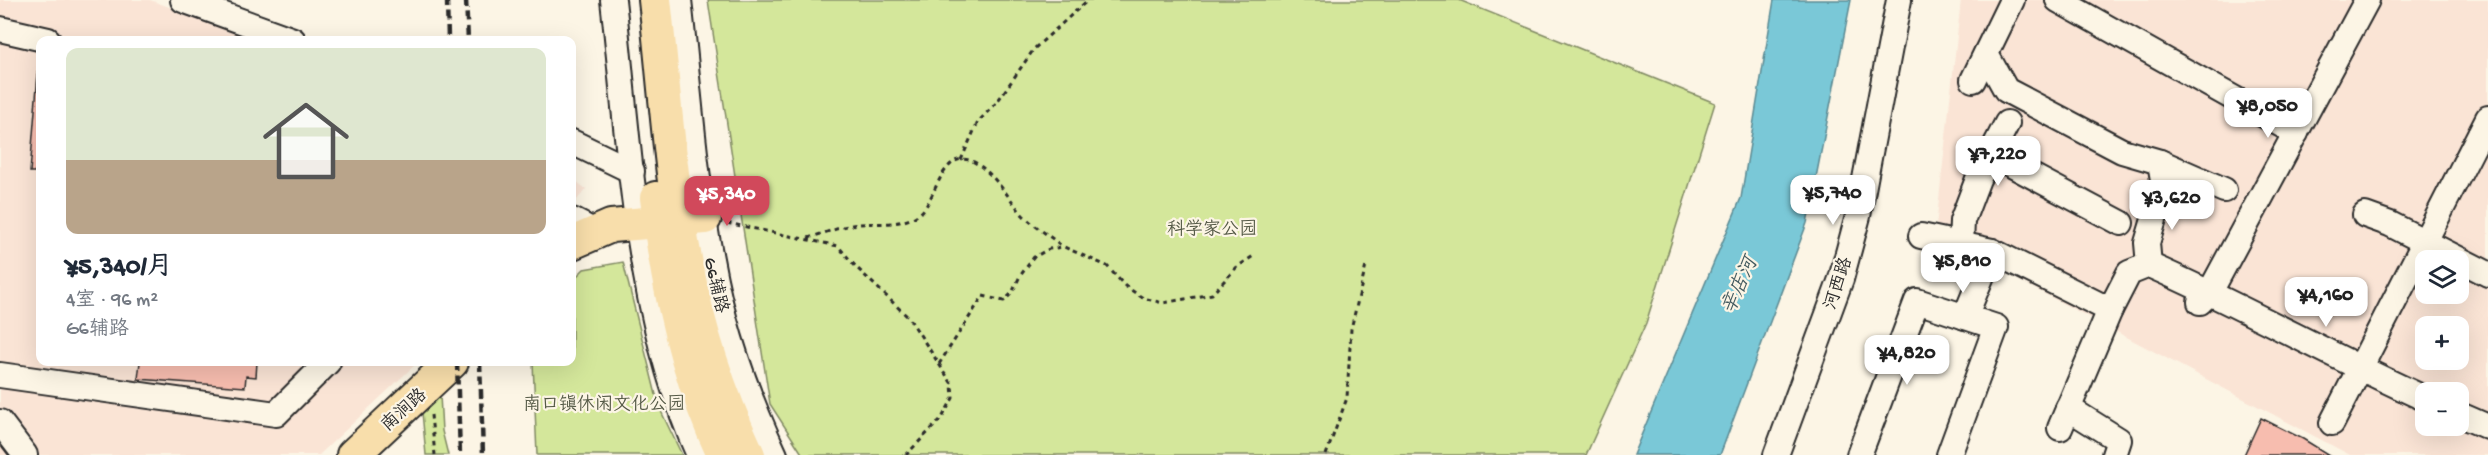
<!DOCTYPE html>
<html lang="zh">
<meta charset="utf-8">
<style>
:root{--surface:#fff;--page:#f2f2f3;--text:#1f2937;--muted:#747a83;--line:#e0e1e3;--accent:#d1495b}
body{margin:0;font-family:"Gochi Hand","LXGW WenKai TC",sans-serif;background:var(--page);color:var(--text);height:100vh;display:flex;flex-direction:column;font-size:22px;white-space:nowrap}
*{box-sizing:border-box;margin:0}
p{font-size:20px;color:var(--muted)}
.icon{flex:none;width:33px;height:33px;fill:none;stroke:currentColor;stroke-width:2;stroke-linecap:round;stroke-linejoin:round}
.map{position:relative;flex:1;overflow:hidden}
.panel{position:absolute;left:36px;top:36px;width:540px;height:330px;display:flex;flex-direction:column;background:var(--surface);border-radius:12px;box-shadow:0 6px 24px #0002}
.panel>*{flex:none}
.fabs{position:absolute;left:2415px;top:250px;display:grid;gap:12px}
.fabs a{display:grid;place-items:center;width:54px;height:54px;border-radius:12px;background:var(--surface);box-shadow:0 6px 24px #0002;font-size:30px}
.price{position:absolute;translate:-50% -51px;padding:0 14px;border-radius:12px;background:#fff;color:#222;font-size:20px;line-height:39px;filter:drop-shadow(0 2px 3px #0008)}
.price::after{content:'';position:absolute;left:50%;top:36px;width:18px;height:14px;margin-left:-9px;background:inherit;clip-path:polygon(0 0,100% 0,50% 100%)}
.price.on{background:var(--accent);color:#fff}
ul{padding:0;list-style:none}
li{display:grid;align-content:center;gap:12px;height:318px;padding:0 30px}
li+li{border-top:2px solid var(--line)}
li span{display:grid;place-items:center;height:186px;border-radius:12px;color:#555}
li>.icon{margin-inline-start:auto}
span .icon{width:108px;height:108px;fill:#fffc;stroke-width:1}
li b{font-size:26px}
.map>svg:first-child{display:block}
</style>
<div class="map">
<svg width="2488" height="455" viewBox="0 0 2488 455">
<rect width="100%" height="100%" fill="#fcf5e5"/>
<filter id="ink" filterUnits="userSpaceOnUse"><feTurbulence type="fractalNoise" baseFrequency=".0167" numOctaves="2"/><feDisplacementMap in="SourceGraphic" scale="12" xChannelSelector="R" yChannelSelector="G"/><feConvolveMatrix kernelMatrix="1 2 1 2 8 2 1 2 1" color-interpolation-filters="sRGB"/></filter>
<g filter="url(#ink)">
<!-- built -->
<g fill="#fae4d5" fill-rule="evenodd">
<path d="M0,0h150l110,40h-220v322h378l-99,93h-319z"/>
<path d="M1961,0h527v455h-138l-415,-219zM2426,261h32v33h-32zM2426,327h32v33h-32zM2426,393h32v33h-32z"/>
<path d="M572,178l14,11 -14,17z"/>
</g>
<!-- green -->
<g fill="#d4e79b" stroke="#808963" stroke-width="1.5">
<path d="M708,0h751l256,103 -69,220 -60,132h-783l-33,-51z"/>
<path d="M623,262l36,145 23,48h-145l-4,-93h39v-81l12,-12z"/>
<path d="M440,395l2,36 6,24h-22l-4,-43z"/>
</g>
<!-- water -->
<path fill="#7ac8d7" stroke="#5a8992" stroke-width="1.5" d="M1774,0h77l-44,223 -87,232h-87l108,-257z"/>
<!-- building -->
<g fill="#f7bdaf" stroke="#2b2b2b" stroke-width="1.5">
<path d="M40,49v123h-10z"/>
<path d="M140,362h117l-1,15 -10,-1 -1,11 -107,-8z"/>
<path d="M2261,418l42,21 26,16h-85z"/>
</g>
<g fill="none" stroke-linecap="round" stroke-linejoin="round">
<defs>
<g id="minor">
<path d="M183,0l110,40"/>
<path d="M613,0c17,150 23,316 86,455"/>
<path d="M679,0c10,86 15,174 32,259 12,68 35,134 64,196"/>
<path d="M2058,0l238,133"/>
<path d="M0,29l48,11"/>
<path d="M1986,54l20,36 116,61 38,11 64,28"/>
<path d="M1973,80l39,-80"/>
<path d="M572,142l60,29"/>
<path d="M1991,154l130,69"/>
<path d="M2160,162l4,24 -17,57 2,22c94,41 183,92 277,134"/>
<path d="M2365,215l25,9 98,50"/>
<path d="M572,220l23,12"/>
<path d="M1921,236l71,15 118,59 19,-37 20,-8"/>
<path d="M1961,244l1,-23 16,-42 29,-56"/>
<path d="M2200,302l10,-10 157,-292"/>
<path d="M1965,317l27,-66"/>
<path d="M0,375l276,39 52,-52"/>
<path d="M2068,408l51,32 -5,15"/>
<path d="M2458,414l30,13"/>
<path d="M0,422l25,33"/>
<path d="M2332,423l156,-305"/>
<path d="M2060,428l50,-118"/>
<path d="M1776,455l65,-176 17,-63 41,-216"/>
<path d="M1859,455l58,-154 79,26 -47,128"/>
</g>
<g id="major">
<path d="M655,0c10,88 15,177 32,264 12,65 34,131 62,191"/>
<path d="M656,198c10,88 29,176 67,257"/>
<path d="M572,243l39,-17 94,-8"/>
<path d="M353,455l99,-93"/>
</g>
</defs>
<!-- minor casing -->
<use href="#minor" stroke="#2b2b2b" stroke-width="28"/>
<!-- major casing -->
<use href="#major" stroke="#2b2b2b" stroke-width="36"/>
<!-- path -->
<g stroke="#2b2b2b" stroke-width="3" stroke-dasharray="4.5 4.5" stroke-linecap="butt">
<path d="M961,160l17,-38 19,-20 37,-53 54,-49"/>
<path d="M727,223l111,23 18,21 53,51 43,66 1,14 -11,20 -36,37"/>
<path d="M808,238c14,-4 29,-10 44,-13 21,-4 49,3 67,-11 12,-8 17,-37 32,-50 25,-22 59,37 72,51 12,12 27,21 40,32"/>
<path d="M939,364l44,-68 21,5 8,-8 8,-17 14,-19 15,-8 15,-2 43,19 18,20 18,12 20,5 49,-9 25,-27 18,-12"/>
<path d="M431,415l4,40"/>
<path d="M1326,455l21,-57 4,-69 15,-63"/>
</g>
<!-- minor -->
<use href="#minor" stroke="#fcf5e5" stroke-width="24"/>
<!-- major -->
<use href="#major" stroke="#f8deab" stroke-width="32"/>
<!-- rail -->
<g stroke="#2b2b2b" stroke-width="4.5" stroke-dasharray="9 4.5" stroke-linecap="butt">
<path d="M447,0l1,40"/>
<path d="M466,0l2,40"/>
<path d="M457,362l3,93"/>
<path d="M480,362l3,93"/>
</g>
</g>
</g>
<g text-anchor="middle" stroke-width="4.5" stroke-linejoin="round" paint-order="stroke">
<!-- park labels -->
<g font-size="18" fill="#555a47" stroke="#fcf5e5">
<text x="1212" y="234">科学家公园</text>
<text x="604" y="409">南口镇休闲文化公园</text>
</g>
<!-- street labels -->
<g font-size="18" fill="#2b2b2b" stroke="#fcf5e5">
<text transform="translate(1837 283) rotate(-72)" y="6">河西路</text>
<text transform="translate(717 285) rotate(77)" y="6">G6辅路</text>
<text transform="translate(403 409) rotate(-42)" y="6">南涧路</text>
</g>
<!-- water labels -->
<g font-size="20" font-style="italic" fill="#435a5f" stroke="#fcf5e5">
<text transform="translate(1738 285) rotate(-66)" y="7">辛店河</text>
</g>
</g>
</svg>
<div class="fabs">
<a><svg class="icon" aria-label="layers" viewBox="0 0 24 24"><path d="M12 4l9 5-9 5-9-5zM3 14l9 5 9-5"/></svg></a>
<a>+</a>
<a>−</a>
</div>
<b class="price" style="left:2268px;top:139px">¥8,050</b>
<b class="price" style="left:1998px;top:187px">¥7,220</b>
<b class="price" style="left:1833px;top:226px">¥5,740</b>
<b class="price on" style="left:727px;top:227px">¥5,340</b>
<b class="price" style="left:2172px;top:231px">¥3,620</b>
<b class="price" style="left:1963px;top:294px">¥5,810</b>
<b class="price" style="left:2326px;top:328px">¥4,160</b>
<b class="price" style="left:1907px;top:386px">¥4,820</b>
<section class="panel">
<ul>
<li><span style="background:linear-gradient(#dfe7d0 60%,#b9a48a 0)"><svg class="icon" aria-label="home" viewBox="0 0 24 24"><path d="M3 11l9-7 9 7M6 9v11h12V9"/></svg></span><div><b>¥5,340/月</b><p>4室 · 96 m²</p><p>G6辅路</p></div></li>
</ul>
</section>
</div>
